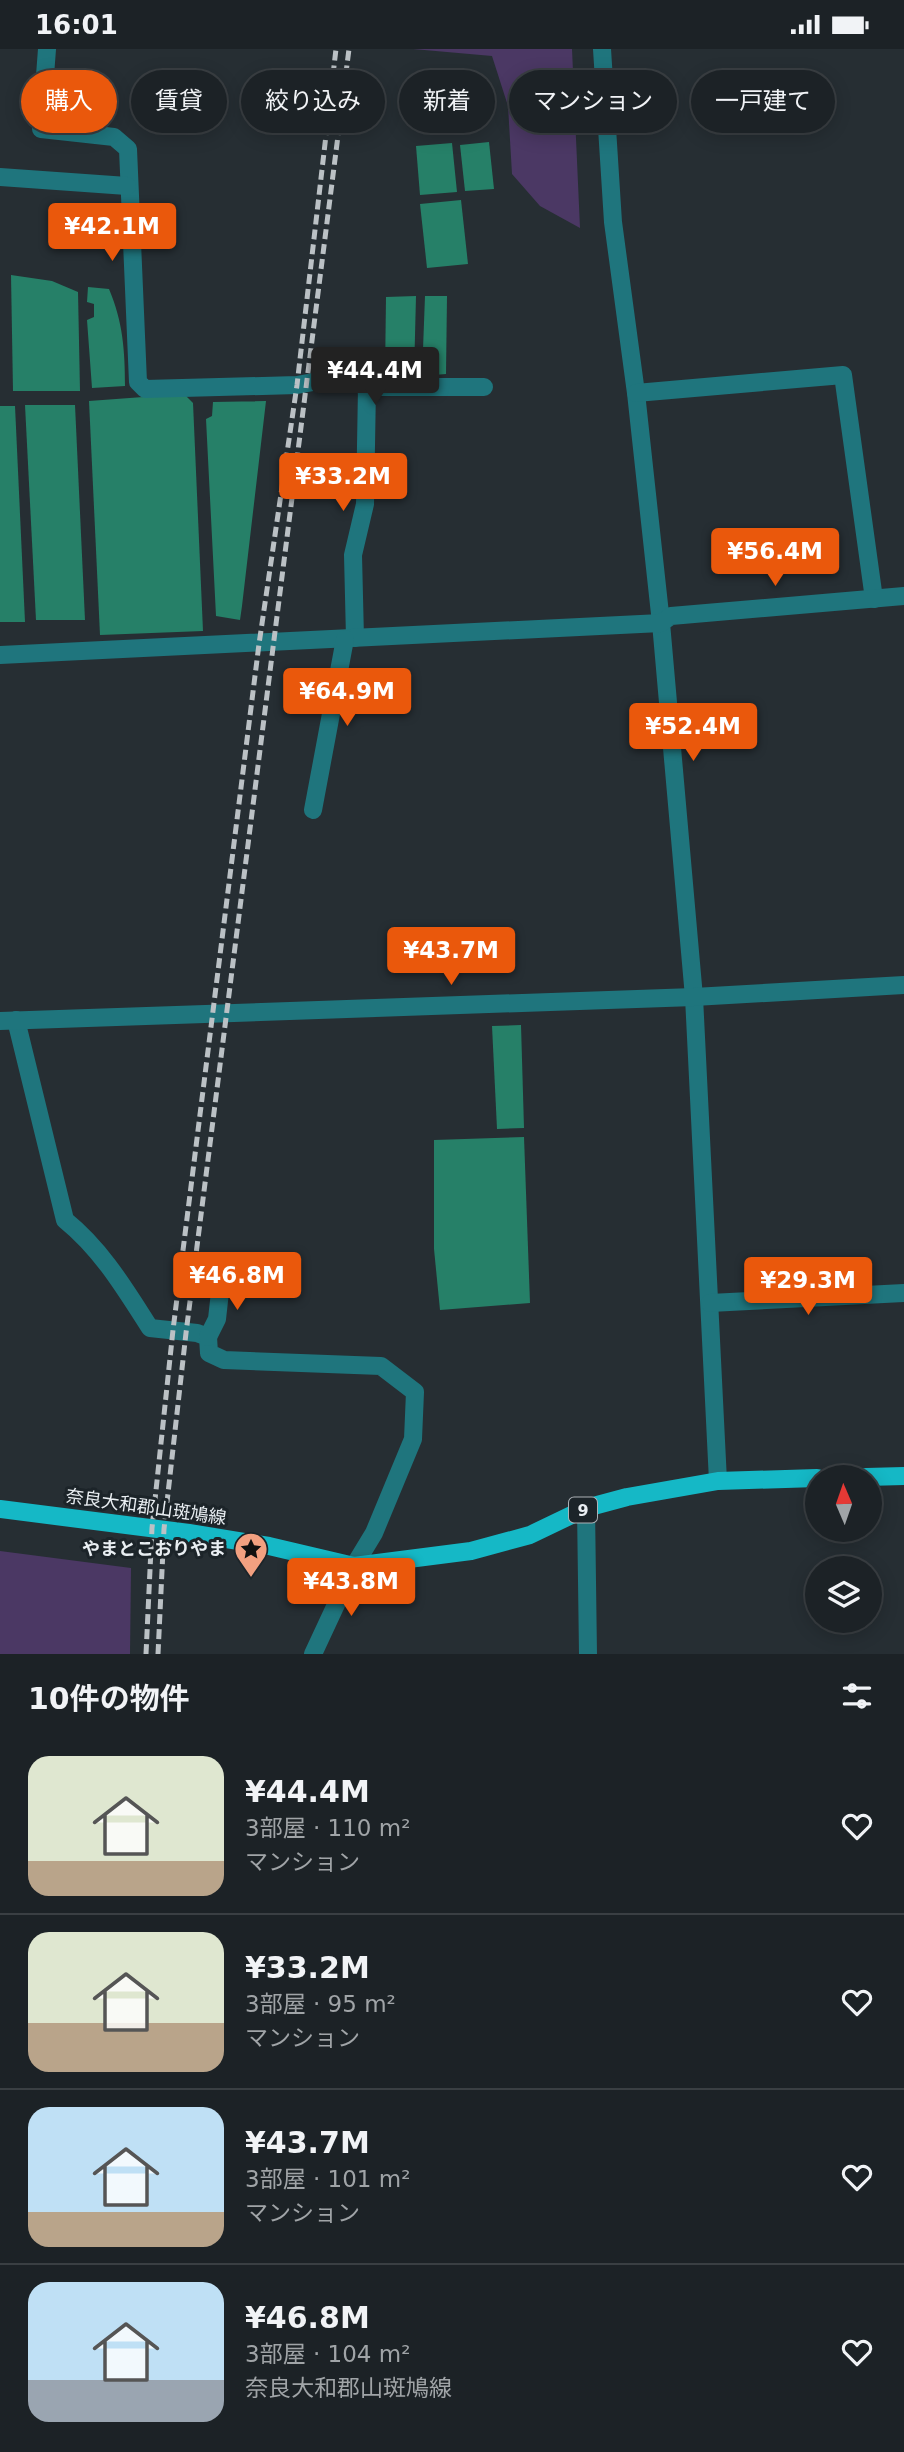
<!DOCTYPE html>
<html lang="ja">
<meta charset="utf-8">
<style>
:root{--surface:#1c2226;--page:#292f32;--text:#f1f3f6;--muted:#a0a4a7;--line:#3a3f43;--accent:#ea580c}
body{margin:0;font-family:"DejaVu Sans","Noto Sans JP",sans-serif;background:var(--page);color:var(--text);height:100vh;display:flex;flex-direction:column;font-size:26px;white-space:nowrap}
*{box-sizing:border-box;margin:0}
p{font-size:23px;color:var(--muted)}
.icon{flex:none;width:38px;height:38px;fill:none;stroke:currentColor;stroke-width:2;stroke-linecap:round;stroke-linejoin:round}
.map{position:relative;height:1605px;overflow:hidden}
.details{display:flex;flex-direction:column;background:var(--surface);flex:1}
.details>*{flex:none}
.top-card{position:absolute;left:21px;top:21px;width:863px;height:63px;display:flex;gap:14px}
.needle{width:46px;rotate:358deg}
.tools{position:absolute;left:805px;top:1416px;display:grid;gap:14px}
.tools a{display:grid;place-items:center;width:77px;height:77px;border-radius:50%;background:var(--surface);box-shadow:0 4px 18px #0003,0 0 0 2px var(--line);font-size:35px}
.price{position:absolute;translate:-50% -60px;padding:0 16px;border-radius:7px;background:var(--accent);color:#fff;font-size:23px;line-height:46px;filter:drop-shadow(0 2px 4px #0008)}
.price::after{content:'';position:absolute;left:50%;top:42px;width:21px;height:16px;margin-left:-10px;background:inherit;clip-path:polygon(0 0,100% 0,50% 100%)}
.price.selected{background:#222;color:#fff}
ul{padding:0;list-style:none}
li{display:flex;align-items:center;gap:21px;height:175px;padding:0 28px}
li+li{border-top:2px solid var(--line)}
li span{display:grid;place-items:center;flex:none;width:196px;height:140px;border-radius:21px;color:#555}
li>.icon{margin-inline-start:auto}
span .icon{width:84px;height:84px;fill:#fffc;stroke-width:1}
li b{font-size:30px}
h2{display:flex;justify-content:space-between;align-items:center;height:84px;padding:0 28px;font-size:30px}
.tag{padding:0 24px;border-radius:32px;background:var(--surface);box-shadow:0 4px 18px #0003,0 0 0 2px var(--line);font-size:24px;line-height:63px}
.tag.selected{background:var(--accent);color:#fff}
.status{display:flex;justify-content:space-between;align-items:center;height:49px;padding:0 35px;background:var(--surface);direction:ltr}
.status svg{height:19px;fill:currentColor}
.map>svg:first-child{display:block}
</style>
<div class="status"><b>16:01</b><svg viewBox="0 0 49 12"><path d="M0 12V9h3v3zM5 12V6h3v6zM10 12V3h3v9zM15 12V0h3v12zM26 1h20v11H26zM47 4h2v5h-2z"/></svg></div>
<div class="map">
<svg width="904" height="1605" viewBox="0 0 904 1605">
<rect width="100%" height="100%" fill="#262e33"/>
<!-- green -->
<g fill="#4b3864">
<path d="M413,0h159l8,179 -40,-22 -28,-32 -4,-68 -16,-50z"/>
<path d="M0,1502l131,17 -1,86h-130z"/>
</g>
<!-- water -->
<g fill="#268068">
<path d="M489,93l5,47 -29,2 -5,-46z"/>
<path d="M452,94l5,49 -37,3 -4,-49z"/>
<path d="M461,151l7,64 -41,4 -7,-64z"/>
<path d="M11,226l41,6 26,11 2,99h-67z"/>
<path d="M88,238l21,2c14,33 16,62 16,97l-33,2 -5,-68 7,-3v-13l-7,-2z"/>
<path d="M416,247l-2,79h-29l1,-78z"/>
<path d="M425,247h22l-1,78 -24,2z"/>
<path d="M184,345l9,9 10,228 -103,4 -11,-234z"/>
<path d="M266,352l-24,205 -2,14 -24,-4 -10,-197 6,-3 1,-14z"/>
<path d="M25,356h50l10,215h-49z"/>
<path d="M0,357h15l10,216h-25z"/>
<path d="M521,976l3,103 -27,1 -5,-103z"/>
<path d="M524,1088l6,166 -90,7 -6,-61v-109z"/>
</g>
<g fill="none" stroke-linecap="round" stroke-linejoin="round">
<!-- minor -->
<g stroke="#1f757d" stroke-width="18">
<path d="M47,0l-6,80 73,8 14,12 10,233 7,7 152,-4 43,-8 27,10h117"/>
<path d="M602,0l11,173 23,171 25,230 33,374 24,484"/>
<path d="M0,128l127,9"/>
<path d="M636,344l207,-18 31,224"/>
<path d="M355,589l-2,-83 12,-51 2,-117"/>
<path d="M0,606l661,-32 10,-7 233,-20"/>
<path d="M313,761l32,-171"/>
<path d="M16,971l49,200c37,30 60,69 85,108l47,5 11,4 1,16 15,7 157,6 34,26 -2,47 -39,94 -20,33"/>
<path d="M0,972l694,-24 210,-12"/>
<path d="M710,1254l194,-10"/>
<path d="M208,1288l9,-18 5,-45"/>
<path d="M586,1459l2,146"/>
</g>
<!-- tertiary -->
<path stroke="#1f757d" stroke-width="18" d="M313,1605l41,-88"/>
<!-- primary -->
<g stroke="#15b8c6" stroke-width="18">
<path d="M866,1428l38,-1"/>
<path d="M0,1460l189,24 80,13 85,20 117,-15 59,-16 56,-27 41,-11 91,-16 99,-3"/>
</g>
<!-- rail -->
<g stroke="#bbc1c5" stroke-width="5" stroke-dasharray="10 5" stroke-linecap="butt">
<path d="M146,1605l6,-126 21,-198 86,-686 38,-259 39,-336"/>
<path d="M158,1605l6,-125 22,-196 163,-1284"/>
</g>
</g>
<!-- icons -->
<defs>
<symbol id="sight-pin" viewBox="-11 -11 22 30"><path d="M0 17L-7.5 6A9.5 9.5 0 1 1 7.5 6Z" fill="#f2a080" stroke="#1c2429"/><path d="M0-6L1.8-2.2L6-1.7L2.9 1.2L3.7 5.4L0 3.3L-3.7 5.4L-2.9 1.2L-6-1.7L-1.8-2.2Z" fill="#111"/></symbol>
</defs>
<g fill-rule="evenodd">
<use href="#sight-pin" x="232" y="1481" width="38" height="52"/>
</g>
<g text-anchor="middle" stroke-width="6" stroke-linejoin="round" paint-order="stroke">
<!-- shield labels -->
<rect fill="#1c2429" stroke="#acb1b6" stroke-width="2" x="569" y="1448.5" width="28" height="25" rx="5"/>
<g font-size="16" font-weight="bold" fill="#e9eef2">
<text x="583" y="1467">9</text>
</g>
<!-- street labels -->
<g font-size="18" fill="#e9eef2" stroke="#1c2429">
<text transform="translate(146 1458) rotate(8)" y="6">奈良大和郡山斑鳩線</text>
</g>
<!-- poi labels -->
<g font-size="18" font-weight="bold" fill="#e9eef2" stroke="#1c2429" text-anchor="end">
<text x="226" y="1506">やまとこおりやま</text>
</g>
</g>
</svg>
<div class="tools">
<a><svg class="needle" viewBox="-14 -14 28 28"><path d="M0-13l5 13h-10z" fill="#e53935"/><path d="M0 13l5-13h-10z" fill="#a0a4a7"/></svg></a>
<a><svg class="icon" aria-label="layers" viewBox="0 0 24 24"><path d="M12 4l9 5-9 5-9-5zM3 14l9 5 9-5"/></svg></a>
</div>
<b class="price" style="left:112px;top:214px">¥42.1M</b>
<b class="price selected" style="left:375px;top:358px">¥44.4M</b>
<b class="price" style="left:343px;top:464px">¥33.2M</b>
<b class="price" style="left:775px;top:539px">¥56.4M</b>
<b class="price" style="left:347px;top:679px">¥64.9M</b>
<b class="price" style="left:693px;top:714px">¥52.4M</b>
<b class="price" style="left:451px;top:938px">¥43.7M</b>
<b class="price" style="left:237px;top:1263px">¥46.8M</b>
<b class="price" style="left:808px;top:1268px">¥29.3M</b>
<b class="price" style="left:351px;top:1569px">¥43.8M</b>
<div class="top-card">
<a class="tag selected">購入</a>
<a class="tag">賃貸</a>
<a class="tag">絞り込み</a>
<a class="tag">新着</a>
<a class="tag">マンション</a>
<a class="tag">一戸建て</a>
</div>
</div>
<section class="details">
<h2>10件の物件<svg class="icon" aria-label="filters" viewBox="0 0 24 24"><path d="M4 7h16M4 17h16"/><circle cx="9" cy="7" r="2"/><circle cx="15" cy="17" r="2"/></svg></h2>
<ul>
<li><span style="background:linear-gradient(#dfe7d0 75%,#b9a48a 0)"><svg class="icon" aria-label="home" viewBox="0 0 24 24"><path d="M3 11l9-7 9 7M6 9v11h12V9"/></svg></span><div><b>¥44.4M</b><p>3部屋 · 110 m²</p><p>マンション</p></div><svg class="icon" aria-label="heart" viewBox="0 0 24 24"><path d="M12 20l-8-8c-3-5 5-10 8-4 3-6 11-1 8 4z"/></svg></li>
<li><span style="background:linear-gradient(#dfe7d0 65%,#b9a48a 0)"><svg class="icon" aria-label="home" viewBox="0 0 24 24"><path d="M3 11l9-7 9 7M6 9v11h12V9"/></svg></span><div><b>¥33.2M</b><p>3部屋 · 95 m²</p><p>マンション</p></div><svg class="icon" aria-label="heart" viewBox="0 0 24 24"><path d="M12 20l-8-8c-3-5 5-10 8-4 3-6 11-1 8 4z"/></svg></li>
<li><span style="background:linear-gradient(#bfe0f5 75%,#b9a48a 0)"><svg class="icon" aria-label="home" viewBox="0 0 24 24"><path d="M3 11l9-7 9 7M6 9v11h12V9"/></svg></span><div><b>¥43.7M</b><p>3部屋 · 101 m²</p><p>マンション</p></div><svg class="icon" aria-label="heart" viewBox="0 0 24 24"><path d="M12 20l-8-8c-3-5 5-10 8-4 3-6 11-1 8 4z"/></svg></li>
<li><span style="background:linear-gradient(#bfe0f5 70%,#9aa5b1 0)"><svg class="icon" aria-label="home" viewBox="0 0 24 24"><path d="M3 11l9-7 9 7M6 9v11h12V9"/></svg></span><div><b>¥46.8M</b><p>3部屋 · 104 m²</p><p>奈良大和郡山斑鳩線</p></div><svg class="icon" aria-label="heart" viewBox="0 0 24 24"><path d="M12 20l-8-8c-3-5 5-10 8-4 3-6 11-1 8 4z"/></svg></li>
</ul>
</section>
